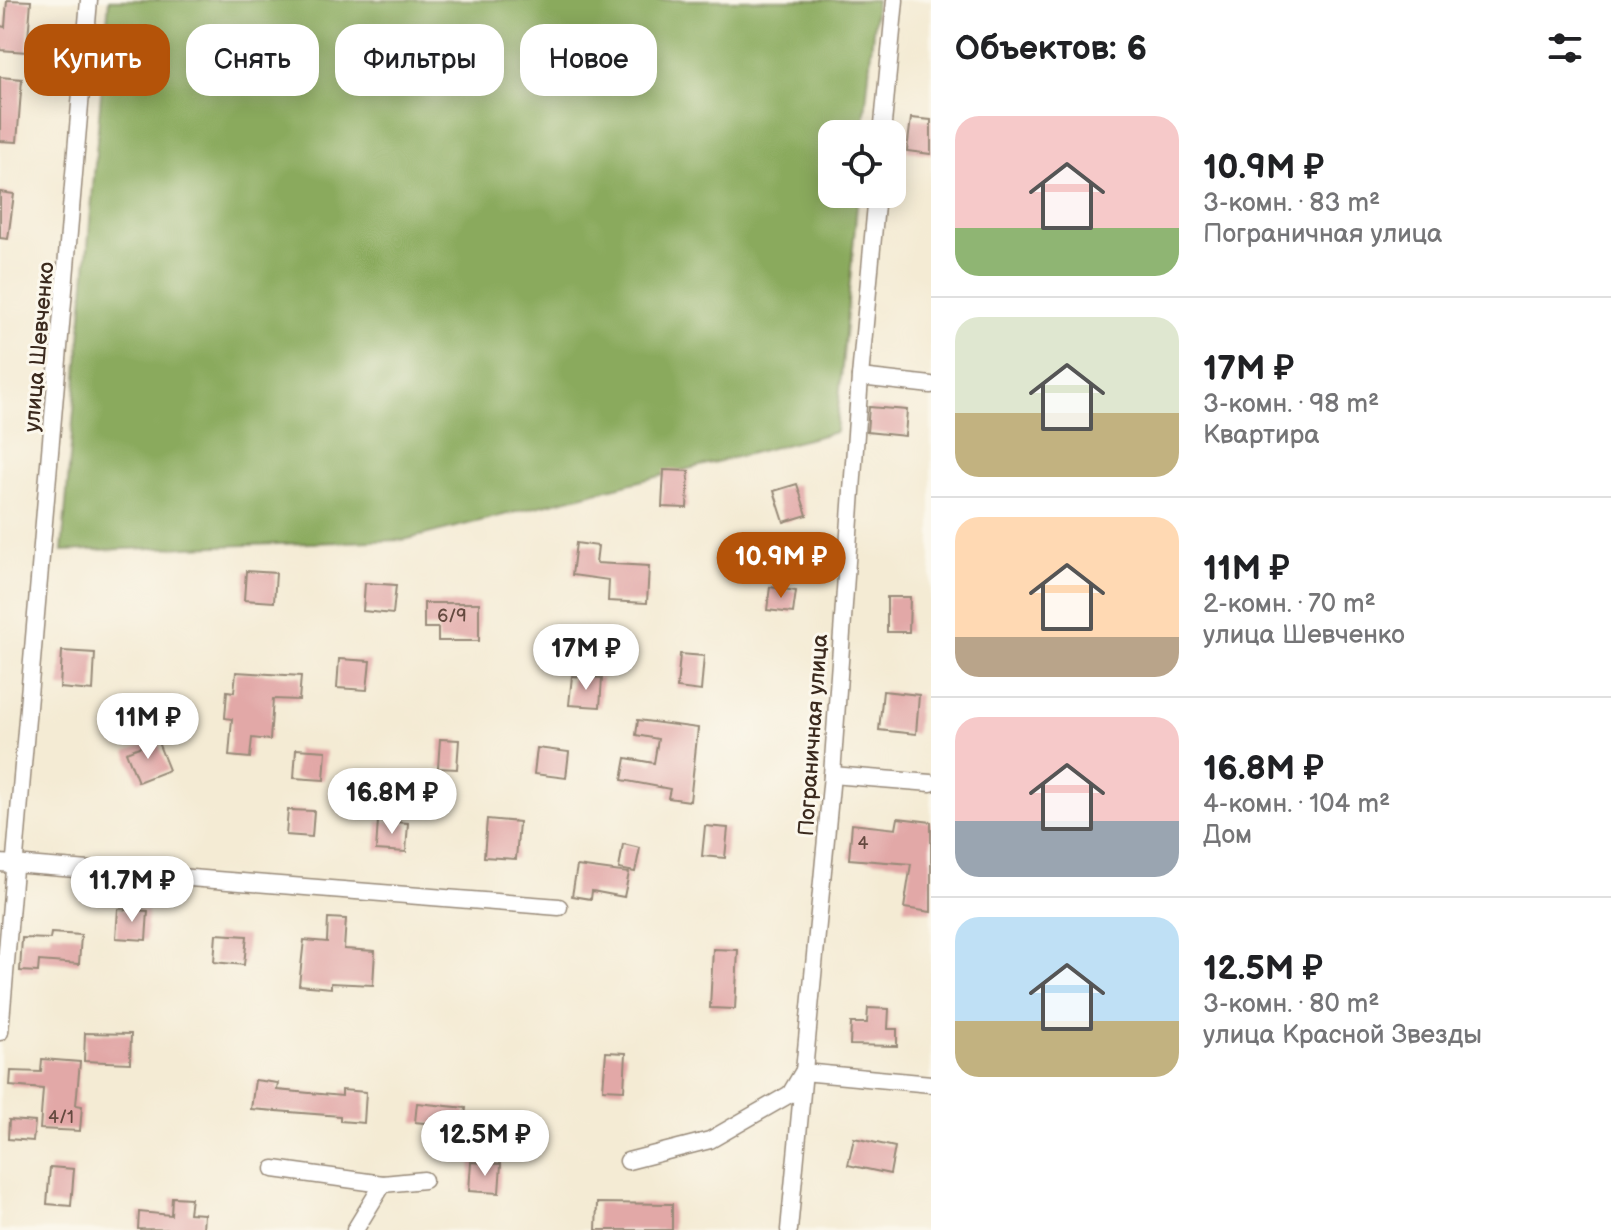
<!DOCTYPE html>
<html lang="ru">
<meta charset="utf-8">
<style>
:root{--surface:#fff;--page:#f6f6f6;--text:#202124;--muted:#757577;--line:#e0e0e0;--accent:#b45309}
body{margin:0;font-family:"Balsamiq Sans",sans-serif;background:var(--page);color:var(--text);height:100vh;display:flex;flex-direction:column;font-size:30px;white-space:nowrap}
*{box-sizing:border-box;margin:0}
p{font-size:26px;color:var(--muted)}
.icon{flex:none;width:44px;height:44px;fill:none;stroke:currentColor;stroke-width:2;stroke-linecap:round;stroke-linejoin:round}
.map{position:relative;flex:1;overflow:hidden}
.details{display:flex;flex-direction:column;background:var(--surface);width:680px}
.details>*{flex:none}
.banner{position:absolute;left:24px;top:24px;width:760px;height:72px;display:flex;gap:16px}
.fabs{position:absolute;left:818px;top:120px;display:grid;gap:16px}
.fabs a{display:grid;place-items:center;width:88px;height:88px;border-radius:16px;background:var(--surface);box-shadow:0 4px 20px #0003;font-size:40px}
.price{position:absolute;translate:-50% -68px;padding:0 18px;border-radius:28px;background:#fff;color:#222;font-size:26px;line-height:52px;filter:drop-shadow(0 2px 4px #0008)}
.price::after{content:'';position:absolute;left:50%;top:48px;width:24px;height:18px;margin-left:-12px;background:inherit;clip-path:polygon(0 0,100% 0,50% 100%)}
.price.on{background:var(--accent);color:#fff}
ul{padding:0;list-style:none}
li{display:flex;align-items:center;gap:24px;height:200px;padding:0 24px}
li+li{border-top:2px solid var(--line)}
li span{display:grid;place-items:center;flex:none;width:224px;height:160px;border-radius:24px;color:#555}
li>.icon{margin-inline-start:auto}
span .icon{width:96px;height:96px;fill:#fffc;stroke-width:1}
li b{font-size:34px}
h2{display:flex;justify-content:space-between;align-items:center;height:96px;padding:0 24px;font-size:34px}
.pill{padding:0 28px;border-radius:24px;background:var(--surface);box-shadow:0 4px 20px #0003;font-size:28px;line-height:72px}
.pill.on{background:var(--accent);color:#fff}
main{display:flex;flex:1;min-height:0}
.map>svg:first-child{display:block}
</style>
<main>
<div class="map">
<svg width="931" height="1230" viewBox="0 0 931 1230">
<rect width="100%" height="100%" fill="#fbf7ec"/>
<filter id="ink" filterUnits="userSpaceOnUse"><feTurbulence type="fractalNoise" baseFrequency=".0125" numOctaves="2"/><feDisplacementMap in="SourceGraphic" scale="16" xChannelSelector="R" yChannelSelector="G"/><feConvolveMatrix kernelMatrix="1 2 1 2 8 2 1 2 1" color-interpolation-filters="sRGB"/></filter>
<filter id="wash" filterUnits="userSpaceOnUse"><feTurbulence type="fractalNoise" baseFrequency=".006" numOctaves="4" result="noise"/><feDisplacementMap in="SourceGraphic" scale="32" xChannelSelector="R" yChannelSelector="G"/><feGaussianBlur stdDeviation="1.8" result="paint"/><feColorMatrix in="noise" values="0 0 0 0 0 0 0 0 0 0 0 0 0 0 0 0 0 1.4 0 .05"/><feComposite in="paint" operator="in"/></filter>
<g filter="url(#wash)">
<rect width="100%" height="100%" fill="#f4ebd4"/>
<!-- forest -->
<path fill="#8aaa5d" stroke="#626a3e" stroke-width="2" d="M109,0h767l-13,134h-31v60h26l-22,238 -432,108 -342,11z"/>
<g id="blocks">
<!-- building -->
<g fill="#e2a8a7">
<path d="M7,0l24,1 -4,51 -27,-2v-24l5,1z"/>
<path d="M0,77l22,2 -5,63 -17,-1z"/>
<path d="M911,118l20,2v34l-24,-3z"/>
<path d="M0,192l14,2 -6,45 -8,-1z"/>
<path d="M869,407l38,3 -2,26 -38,-4z"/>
<path d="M664,470l25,1 -2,37 -25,-1z"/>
<path d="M797,484l10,31 -23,7 -10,-31z"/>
<path d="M576,543l22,3 -2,17 53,3 -2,37 -39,-2 1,-21 -37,-5z"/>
<path d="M246,571l30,2 -2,29 -30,-2z"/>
<path d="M365,583l31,2 -3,29 -30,-3z"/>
<path d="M770,587l26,4 -3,22 -26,-3z"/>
<path d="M887,597h23l-1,35h-22z"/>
<path d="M424,603h55v38h-41v-13h-14z"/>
<path d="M62,651l33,2 -2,38 -33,-3z"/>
<path d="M680,654l24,2 -3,35 -24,-3z"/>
<path d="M339,659l31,2 -3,29 -30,-2z"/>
<path d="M236,672l65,4 -2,24 -26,-1 -3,41 -18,-2 -2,20 -21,-2 3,-37 -7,-1 2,-27 7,1z"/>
<path d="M572,676l30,2 -2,29 -31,-2z"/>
<path d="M883,691l36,4 -3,39 -37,-4z"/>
<path d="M638,720l60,8 -8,73 -22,-3 2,-9 -48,-9 4,-22 28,5 4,-24 -22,-4z"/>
<path d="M440,739l19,1 -2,29 -19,-1z"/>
<path d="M157,740l12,30 -31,12 -12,-30z"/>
<path d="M537,748l32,4 -3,26 -32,-4z"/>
<path d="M296,749l30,2 -2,29 -30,-2z"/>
<path d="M288,810l26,1 -2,26 -26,-2z"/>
<path d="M898,818l33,4v90l-27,-4 7,-44 -62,-5 3,-35 44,5z"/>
<path d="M487,819l32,3 -3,37 -32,-2z"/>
<path d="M378,821l30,2 -2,29 -30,-2z"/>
<path d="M705,826l23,2 -3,30 -23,-2z"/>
<path d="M623,844l17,4 -5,24 -16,-3z"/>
<path d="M577,866l52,7 -5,24 -32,-6 -1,8 -19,-3z"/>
<path d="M118,909l30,2 -2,29 -30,-2z"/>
<path d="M328,918l18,1 -2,30 31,2 -2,34 -42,-2v5l-32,-3 5,-45 23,2z"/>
<path d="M51,933l30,2 -2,29 -40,-3 -1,11 -18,-1 2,-33 28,1z"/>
<path d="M216,934l31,2 -3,29 -30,-3z"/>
<path d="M713,949l25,1 -3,59 -25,-1z"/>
<path d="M868,1008l21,1 -1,20h9v17l-47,-1 1,-22h16z"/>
<path d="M85,1033l46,1 -1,29 -46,-2z"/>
<path d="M606,1052l20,1 -2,37 -21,-1z"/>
<path d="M42,1059l38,3 -4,43 6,1 -2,25 -40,-2 3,-40 -33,-3 1,-15 30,1z"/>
<path d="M255,1080l23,3 -1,7 65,6v-6l24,2 -2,31 -24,-2v-5l-89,-7z"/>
<path d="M417,1103l49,5 -2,19 -49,-5z"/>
<path d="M9,1120l26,2 -2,19 -25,-2z"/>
<path d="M854,1138l41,9 -5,27 -42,-9z"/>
<path d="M471,1162l30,2 -2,29 -30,-2z"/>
<path d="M50,1167l24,2 -3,37 -24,-2z"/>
<path d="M172,1197l19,1 -2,15 15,1 -1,16 -65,-1 1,-17 32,3z"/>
<path d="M597,1203l75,1v26h-76z"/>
</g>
</g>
</g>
<g filter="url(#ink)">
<use href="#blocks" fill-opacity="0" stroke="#988a79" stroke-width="2"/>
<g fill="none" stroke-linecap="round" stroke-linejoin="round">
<defs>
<g id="street">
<path d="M882,134l13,-134"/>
<path d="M860,377l71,8"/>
<path d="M832,775l99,8"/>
<path d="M0,863l559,44"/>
<path d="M0,1032l89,-1032"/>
<path d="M628,1161l82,-21 80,-46 13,-22 128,12"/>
<path d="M274,1169l109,15 41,-4"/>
<path d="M355,1230l28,-46"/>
<path d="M789,1230l43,-455 28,-398 17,-183"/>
</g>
</defs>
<!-- street casing -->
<use href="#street" stroke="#988a79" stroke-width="19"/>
<!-- street -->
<use href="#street" stroke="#fff" stroke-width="16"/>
</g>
</g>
<g text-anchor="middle" stroke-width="6" stroke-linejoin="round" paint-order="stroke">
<!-- number labels -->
<g font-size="18" fill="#654a40">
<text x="452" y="622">6/9</text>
<text x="863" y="849">4</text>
<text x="61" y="1123">4/1</text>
</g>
<!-- street labels -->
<g font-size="22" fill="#3b2a1e" stroke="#fbf7ec">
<text transform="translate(38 347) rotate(-85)" y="8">улица Шевченко</text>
<text transform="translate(812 735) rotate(-86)" y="8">Пограничная улица</text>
</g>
</g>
</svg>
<div class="fabs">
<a><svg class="icon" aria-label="locate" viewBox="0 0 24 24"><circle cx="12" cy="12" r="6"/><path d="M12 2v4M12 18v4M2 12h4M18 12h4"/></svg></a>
</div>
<b class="price on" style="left:781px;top:600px">10.9M ₽</b>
<b class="price" style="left:586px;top:692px">17M ₽</b>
<b class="price" style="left:148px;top:761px">11M ₽</b>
<b class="price" style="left:392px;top:836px">16.8M ₽</b>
<b class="price" style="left:132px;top:924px">11.7M ₽</b>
<b class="price" style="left:485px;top:1178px">12.5M ₽</b>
<div class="banner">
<a class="pill on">Купить</a>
<a class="pill">Снять</a>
<a class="pill">Фильтры</a>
<a class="pill">Новое</a>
</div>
</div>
<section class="details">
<h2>Объектов: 6<svg class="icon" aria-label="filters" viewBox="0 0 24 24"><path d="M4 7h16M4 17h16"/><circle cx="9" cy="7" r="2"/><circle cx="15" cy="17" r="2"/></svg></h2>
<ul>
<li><span style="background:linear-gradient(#f6c9c9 70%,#8fb573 0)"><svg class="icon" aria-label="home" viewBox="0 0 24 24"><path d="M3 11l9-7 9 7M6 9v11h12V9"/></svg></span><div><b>10.9M ₽</b><p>3-комн. · 83 m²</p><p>Пограничная улица</p></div></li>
<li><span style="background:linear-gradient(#dfe7d0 60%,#c2b280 0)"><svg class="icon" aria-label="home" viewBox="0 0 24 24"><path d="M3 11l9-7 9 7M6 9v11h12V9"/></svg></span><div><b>17M ₽</b><p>3-комн. · 98 m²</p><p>Квартира</p></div></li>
<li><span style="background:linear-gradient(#ffd9b3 75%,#b9a48a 0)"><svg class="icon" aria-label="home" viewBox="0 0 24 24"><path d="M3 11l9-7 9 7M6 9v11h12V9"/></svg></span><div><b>11M ₽</b><p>2-комн. · 70 m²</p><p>улица Шевченко</p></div></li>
<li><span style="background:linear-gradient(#f6c9c9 65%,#9aa5b1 0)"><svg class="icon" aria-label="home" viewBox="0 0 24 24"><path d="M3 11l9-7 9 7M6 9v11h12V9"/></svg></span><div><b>16.8M ₽</b><p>4-комн. · 104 m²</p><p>Дом</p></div></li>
<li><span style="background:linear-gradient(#bfe0f5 65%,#c2b280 0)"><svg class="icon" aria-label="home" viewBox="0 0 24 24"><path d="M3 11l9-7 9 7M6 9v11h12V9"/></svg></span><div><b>12.5M ₽</b><p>3-комн. · 80 m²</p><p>улица Красной Звезды</p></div></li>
</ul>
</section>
</main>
